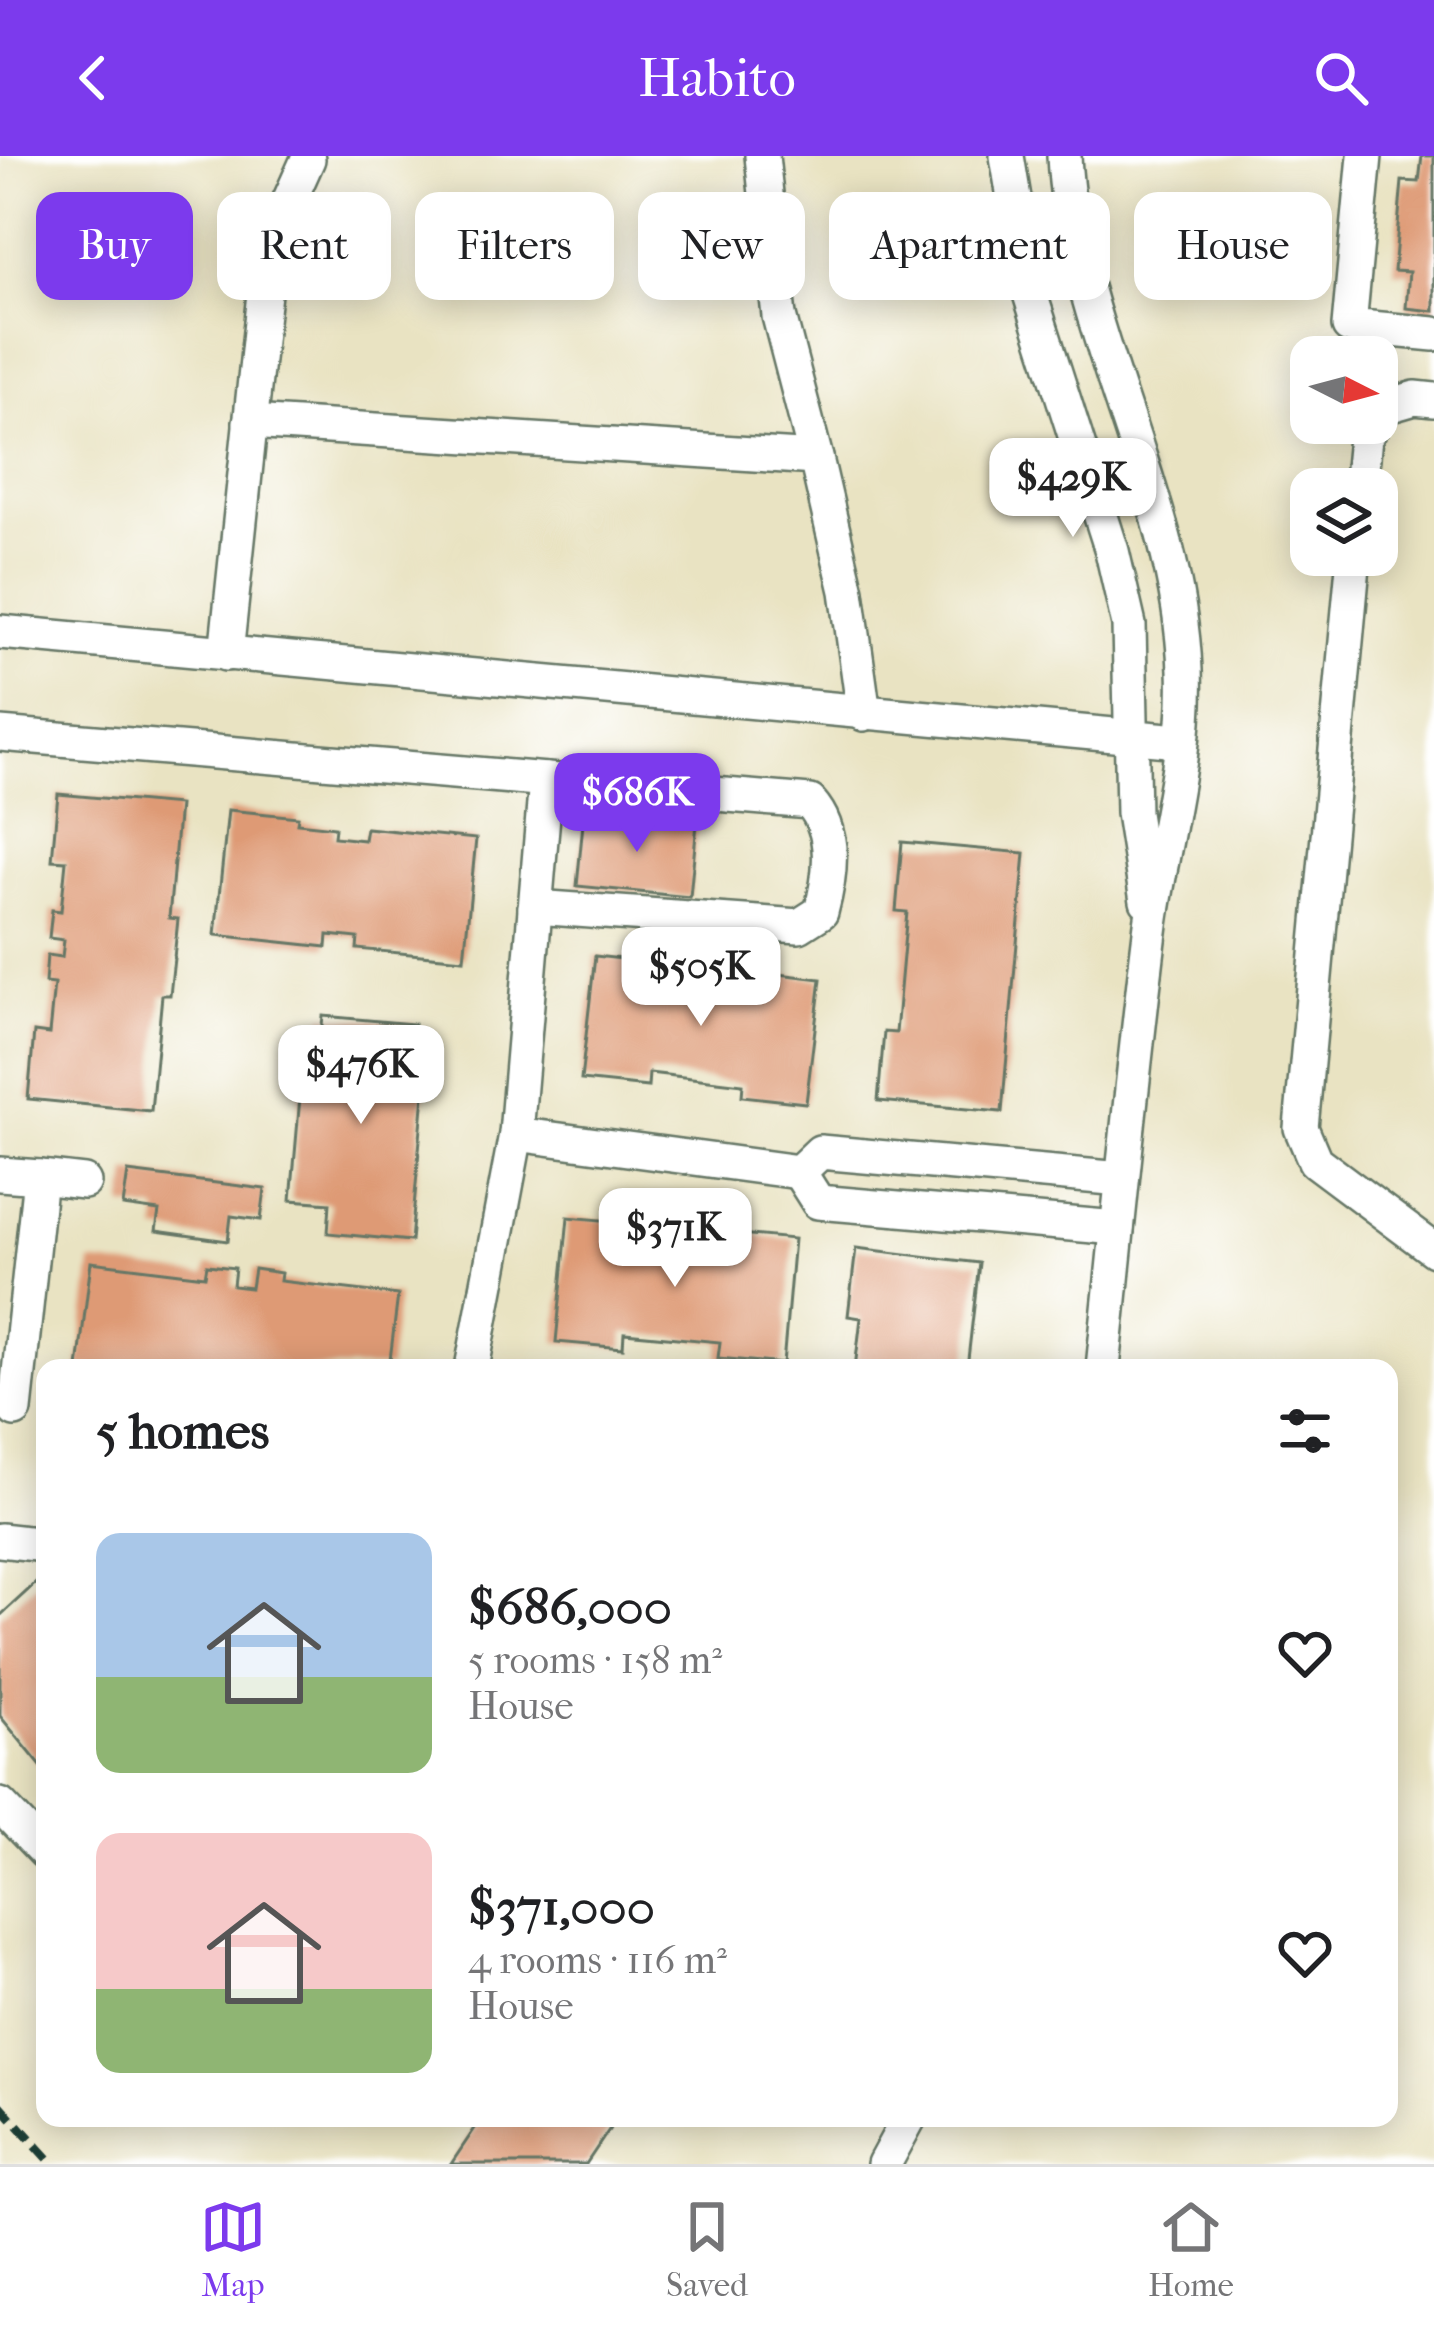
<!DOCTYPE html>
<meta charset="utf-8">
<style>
:root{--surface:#fff;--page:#f2f2f2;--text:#202124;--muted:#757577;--line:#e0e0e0;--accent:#7c3aed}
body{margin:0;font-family:"IM FELL French Canon",serif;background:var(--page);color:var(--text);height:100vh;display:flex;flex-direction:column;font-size:45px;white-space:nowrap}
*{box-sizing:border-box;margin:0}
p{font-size:39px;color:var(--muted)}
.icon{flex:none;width:66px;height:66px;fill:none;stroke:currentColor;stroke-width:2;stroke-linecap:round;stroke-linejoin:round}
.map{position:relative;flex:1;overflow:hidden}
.side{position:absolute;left:36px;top:1203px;width:1362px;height:768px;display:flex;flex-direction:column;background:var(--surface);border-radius:24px;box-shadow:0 6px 30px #0003}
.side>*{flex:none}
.top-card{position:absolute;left:36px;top:36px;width:1362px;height:108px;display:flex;gap:24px}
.needle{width:78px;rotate:96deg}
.controls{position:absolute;left:1290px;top:180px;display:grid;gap:24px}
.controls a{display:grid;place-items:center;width:108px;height:108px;border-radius:24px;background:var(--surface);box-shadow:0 6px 30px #0003;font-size:60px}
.price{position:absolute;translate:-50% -102px;padding:0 27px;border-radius:24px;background:#fff;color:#222;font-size:39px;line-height:78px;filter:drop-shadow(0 3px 6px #0008)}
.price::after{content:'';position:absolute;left:50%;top:72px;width:36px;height:27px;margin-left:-18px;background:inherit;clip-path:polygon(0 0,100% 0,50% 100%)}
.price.selected{background:var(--accent);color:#fff}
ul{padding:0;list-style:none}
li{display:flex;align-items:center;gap:36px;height:300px;padding:0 60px}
li span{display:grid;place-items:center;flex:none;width:336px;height:240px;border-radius:24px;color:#555}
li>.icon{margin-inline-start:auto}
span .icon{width:144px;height:144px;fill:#fffc;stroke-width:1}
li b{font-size:51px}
h2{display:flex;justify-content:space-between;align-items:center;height:144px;padding:0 60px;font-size:51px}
.chip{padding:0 42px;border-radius:24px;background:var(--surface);box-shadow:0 6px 30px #0003;font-size:42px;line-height:108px}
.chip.selected{background:var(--accent);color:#fff}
header{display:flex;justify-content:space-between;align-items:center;height:156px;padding:0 60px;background:var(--accent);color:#fff;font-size:54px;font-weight:600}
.dock{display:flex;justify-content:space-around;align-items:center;height:168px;border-top:3px solid var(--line);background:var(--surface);font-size:33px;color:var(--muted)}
.dock a{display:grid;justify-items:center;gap:6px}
.dock .selected{color:var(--accent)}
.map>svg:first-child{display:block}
</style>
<header><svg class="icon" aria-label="back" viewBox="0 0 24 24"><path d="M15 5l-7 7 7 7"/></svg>Habito<svg class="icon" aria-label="search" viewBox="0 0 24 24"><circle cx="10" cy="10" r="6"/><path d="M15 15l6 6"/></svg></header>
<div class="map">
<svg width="1434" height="2008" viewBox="0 0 1434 2008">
<rect width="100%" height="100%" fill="#fff"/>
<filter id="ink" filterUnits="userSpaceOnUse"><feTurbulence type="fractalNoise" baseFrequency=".00833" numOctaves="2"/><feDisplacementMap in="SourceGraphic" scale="24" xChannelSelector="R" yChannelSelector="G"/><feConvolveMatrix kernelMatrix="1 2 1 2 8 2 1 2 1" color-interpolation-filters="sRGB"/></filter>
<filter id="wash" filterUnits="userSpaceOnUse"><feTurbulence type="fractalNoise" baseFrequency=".004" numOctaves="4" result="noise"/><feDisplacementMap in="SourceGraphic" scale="48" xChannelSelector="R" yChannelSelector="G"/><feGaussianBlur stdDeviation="2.7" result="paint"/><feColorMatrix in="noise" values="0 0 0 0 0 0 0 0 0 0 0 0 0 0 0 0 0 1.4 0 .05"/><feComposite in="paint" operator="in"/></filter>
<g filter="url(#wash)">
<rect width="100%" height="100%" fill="#e9e3c2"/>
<g id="blocks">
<!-- building -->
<g fill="#de9a75">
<path d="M1422,0h12v155l-28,-3 3,-36 -15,-1 8,-90 17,1z"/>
<path d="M58,638l121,11 -10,113 9,1 -4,39 -4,37h-8l-11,116 -123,-12 6,-67 15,2 5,-50 -9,-1 2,-28 15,2 2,-17 -15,-2 3,-28 9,1 5,-50 -14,-1z"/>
<path d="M228,654l70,7 -1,6 38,4 -1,10 30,3 2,-12 110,11 -12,120 -107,-10 1,-11 -30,-3 -1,12 -112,-12z"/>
<path d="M584,657l113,10 -7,74 -113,-11z"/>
<path d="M902,686l123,11 -23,259 -124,-11 6,-69 12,1 11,-121 -11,-1z"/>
<path d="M595,800l64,7 -1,12 93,11 2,-15 68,8 -15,124 -64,-7 1,-12 -94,-11 -1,14 -67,-7z"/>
<path d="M323,860l91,8 -3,35 16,1 -16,181 -83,-8 2,-30 -39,-3 13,-149 15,2z"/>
<path d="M128,1016l137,17 -4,31 -30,-4 -3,25 -72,-10 3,-20 -36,-5z"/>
<path d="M568,1061l67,6 -1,15 94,8 1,-13 65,6 -11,125 -65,-6 2,-16 -96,-9 -1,15 -67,-6z"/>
<path d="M856,1092l123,15 -12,105h-112l6,-50 -13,-2z"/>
<path d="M91,1106l114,14 2,-11 28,3 -2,18 18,2 3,-19 27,4 -1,8 118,14 -9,73h-311z"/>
<path d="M36,1427l9,10v178l-45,-55v-100z"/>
<path d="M482,1962h135l-31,46h-135z"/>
</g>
</g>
</g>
<g filter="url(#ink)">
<use href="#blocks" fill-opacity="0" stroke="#676" stroke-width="3"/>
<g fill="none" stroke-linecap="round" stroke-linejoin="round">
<defs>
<g id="minor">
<path d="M762,0l17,160 37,142"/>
<path d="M1007,0l23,138 82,257 17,74 4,188 14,88"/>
<path d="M1064,0c9,176 114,338 121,514 4,88 -24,176 -35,262 -18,145 -32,291 -47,436"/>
<path d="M1365,0l-16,170 85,8"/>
<path d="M1377,262l7,-11 31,-9 19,2"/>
<path d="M250,266l566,36 31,133 17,123"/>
<path d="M1360,333l5,-52 9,-14"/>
<path d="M1354,399l-53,573 14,33 119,89"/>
<path d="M0,476l1179,109"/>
<path d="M226,498l43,-408 39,-87"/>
<path d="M0,578l810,68c27,30 21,73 11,110l-22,14 -264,-19"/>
<path d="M516,978l283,38"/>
<path d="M799,1016l19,30 299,26"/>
<path d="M799,1016l21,-20 302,27"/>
<path d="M0,1018l40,3 -25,233"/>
<path d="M40,1021l44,5"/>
<path d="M472,1212l44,-234 30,-354"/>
<path d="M0,1384l45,5"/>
<path d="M0,1649l45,47"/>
<path d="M884,2008l25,-46"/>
</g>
</defs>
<!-- minor casing -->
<use href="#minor" stroke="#676" stroke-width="38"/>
<!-- minor -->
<use href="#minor" stroke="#fff" stroke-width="33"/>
<!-- rail -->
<path stroke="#1f3d34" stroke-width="9" stroke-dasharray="18 9" stroke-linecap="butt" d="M0,1949l53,59"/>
</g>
</g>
</svg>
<div class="controls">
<a><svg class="needle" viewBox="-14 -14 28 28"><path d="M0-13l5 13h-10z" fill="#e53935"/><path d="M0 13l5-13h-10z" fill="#757577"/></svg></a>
<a><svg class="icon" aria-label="layers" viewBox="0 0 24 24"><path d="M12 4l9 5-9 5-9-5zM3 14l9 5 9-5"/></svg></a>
</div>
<b class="price" style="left:1073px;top:384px">$429K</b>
<b class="price selected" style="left:637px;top:699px">$686K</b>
<b class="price" style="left:701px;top:873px">$505K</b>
<b class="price" style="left:361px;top:971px">$476K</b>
<b class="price" style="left:675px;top:1134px">$371K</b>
<div class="top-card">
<a class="chip selected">Buy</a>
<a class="chip">Rent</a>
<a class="chip">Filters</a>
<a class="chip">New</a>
<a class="chip">Apartment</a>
<a class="chip">House</a>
</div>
<section class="side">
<h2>5 homes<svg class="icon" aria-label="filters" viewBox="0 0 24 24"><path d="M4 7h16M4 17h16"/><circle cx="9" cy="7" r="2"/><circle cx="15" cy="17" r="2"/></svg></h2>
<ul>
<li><span style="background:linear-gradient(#a9c7e8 60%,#8fb573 0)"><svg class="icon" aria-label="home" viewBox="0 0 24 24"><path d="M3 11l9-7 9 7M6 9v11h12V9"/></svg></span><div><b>$686,000</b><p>5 rooms · 158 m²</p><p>House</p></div><svg class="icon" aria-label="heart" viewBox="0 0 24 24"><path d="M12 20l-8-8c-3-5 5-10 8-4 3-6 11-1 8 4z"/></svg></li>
<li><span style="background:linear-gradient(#f6c9c9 65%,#8fb573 0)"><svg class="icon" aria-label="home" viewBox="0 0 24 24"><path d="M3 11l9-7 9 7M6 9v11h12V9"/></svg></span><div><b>$371,000</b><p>4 rooms · 116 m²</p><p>House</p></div><svg class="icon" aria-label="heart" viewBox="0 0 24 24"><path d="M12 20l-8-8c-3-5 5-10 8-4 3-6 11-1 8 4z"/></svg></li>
</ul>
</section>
</div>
<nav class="dock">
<a class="selected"><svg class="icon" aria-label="map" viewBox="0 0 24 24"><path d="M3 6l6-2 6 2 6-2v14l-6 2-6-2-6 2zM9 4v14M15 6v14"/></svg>Map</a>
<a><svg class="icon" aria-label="saved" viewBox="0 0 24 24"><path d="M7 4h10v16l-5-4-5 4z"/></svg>Saved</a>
<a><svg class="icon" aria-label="home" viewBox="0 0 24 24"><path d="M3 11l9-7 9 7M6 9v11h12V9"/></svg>Home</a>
</nav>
